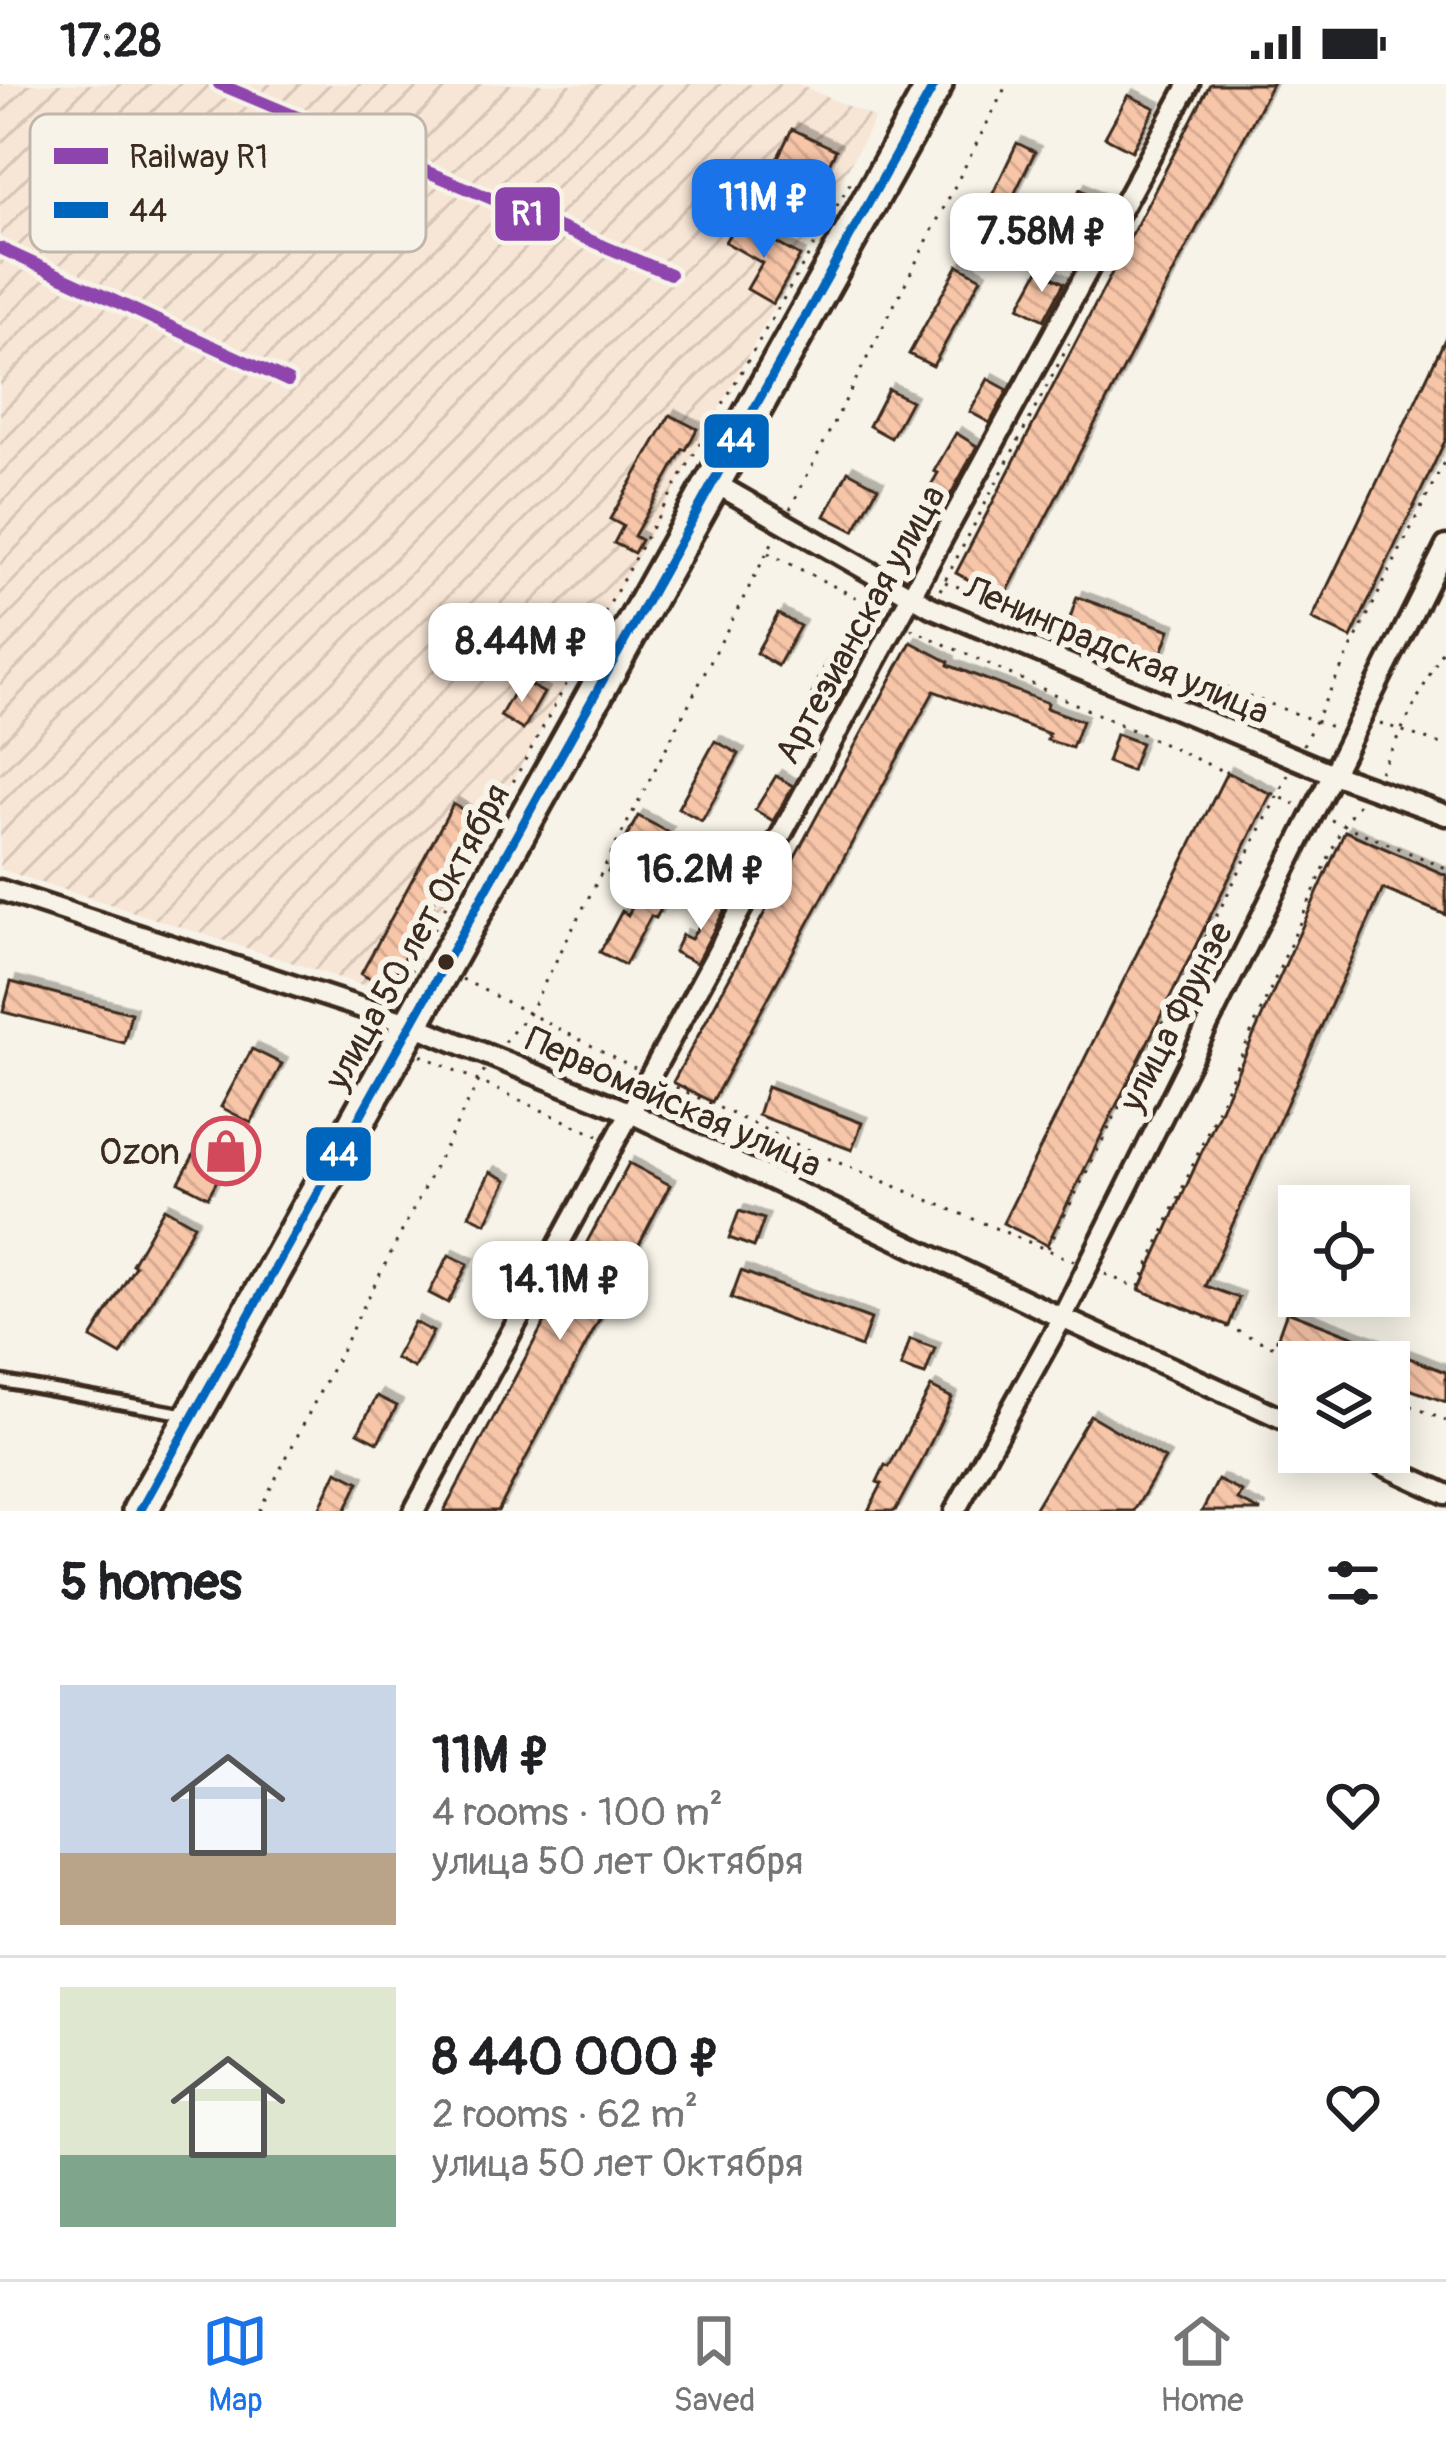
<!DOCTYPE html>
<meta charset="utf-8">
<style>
:root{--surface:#fff;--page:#f6f6f6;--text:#202124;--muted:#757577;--line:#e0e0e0;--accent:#1a73e8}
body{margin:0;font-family:Pangolin,sans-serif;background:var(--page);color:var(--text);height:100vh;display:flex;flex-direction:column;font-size:45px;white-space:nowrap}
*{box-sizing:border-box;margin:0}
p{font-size:39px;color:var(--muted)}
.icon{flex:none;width:66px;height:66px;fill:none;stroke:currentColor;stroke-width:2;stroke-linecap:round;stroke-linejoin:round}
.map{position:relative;height:1427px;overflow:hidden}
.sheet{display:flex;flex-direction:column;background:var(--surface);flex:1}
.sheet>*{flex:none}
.fabs{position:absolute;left:1278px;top:1101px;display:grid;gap:24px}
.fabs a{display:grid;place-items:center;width:132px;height:132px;border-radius:0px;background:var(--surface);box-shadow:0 6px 30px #0003;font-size:60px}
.price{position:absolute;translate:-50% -102px;padding:0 27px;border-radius:24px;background:#fff;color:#222;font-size:39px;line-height:78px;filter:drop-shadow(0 3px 6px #0008)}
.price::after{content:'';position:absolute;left:50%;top:72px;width:36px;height:27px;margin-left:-18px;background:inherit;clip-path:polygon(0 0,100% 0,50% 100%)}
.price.selected{background:var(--accent);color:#fff}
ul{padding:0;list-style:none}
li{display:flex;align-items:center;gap:36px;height:300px;padding:0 60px}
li+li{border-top:3px solid var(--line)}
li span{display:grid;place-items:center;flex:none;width:336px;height:240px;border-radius:0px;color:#555}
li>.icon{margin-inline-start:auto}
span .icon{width:144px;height:144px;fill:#fffc;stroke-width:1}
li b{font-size:51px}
h2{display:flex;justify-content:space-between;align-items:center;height:144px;padding:0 60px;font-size:51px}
.status{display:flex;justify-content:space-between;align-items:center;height:84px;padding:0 60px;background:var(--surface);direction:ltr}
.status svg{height:33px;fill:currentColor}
.tabs{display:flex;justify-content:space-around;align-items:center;height:168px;border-top:3px solid var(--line);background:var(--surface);font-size:33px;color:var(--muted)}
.tabs a{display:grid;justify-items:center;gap:6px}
.tabs .selected{color:var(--accent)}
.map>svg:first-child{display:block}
</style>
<div class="status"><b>17:28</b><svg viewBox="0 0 49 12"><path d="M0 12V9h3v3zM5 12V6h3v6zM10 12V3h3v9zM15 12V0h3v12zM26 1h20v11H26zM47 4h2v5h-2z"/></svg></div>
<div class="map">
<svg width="1446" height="1427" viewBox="0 0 1446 1427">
<defs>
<pattern id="industrial-furrows" width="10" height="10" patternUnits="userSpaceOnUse" patternTransform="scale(3)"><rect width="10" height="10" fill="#f7e5d5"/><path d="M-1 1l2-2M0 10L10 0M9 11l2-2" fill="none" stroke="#d5c5b6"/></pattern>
<pattern id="building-back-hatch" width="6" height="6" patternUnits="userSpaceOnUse" patternTransform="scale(3)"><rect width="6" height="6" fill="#f7c5a8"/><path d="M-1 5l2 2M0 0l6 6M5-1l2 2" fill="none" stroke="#d5a990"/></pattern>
<filter id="shadow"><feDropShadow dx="5.5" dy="-5.5" stdDeviation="0" flood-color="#0004"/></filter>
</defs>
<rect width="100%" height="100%" fill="#f7f3e8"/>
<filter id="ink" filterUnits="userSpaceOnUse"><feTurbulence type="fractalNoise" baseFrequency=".00833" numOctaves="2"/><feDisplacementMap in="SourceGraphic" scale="24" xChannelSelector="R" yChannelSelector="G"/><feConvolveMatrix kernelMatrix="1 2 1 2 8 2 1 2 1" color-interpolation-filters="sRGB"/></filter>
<g filter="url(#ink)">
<!-- industrial -->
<path fill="url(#industrial-furrows)" d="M0,0h797l78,34 -157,293 -323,581 -8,1 -387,-124z"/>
<!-- building -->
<g fill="url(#building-back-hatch)" stroke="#3b2a1e" stroke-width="3" filter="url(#shadow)">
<path d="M1210,0h62l-268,514 -48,-25z"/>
<path d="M1128,11l27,13 -23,43 -27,-14z"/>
<path d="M792,45l44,21 -10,20 -16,-8 -15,29 14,6 -9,18 -41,-20z"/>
<path d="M1017,59l18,9 -31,63 3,2 -12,22 -22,-12 12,-22 2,1z"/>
<path d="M1080,105l27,15 -24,42 -26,-13z"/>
<path d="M737,137l63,35 -27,48 -26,-15 15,-26 -37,-21z"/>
<path d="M958,181l23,13 -48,88 -24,-12z"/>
<path d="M1039,186l25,13 -20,37 -25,-13z"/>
<path d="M1446,253v102l-95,199 -39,-19z"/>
<path d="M988,295l20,11 -18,33 -20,-11z"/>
<path d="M888,305l23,12 -20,37 -22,-12z"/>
<path d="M670,331l27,14 -11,21 -3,-1 -49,87 7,4 -7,13 -20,-10 9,-17 -13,-7z"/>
<path d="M956,349l21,13 -50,92 -20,-11 31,-54 -4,-2z"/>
<path d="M848,387l30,16 -24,44 -29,-15z"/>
<path d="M1077,513l93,33 -10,28 -92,-34z"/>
<path d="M517,529l65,37 -15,25 -64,-37z"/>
<path d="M778,530l22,12 -22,40 -22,-13z"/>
<path d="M911,558l38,20 -1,3 100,38 -2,5 36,13 -10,27 -25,-8 2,-6 -115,-43 -222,411 -39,-20z"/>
<path d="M828,576l26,12 -18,33 -24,-11z"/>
<path d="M521,596l23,13 -21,37 -23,-14z"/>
<path d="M1116,650l25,9 -10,28 -24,-9z"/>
<path d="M715,657l24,13 -37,67 -24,-13z"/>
<path d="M1227,688l44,22 -224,451 -44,-22z"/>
<path d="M776,692l17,10 -20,35 -18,-11z"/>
<path d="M453,720l24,14 -51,93 2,1 -40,76 -27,-14z"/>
<path d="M638,732l30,16 -16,31 26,14 -22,41 -5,-2 -26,49 -25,-13 22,-41 6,4 13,-26 -33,-17z"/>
<path d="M1345,747l101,44v40l-63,-26 -178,397 34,12 -10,28 -89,-36z"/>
<path d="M716,814l12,6 -32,59 -22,-11 8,-17 9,4z"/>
<path d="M11,898l120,31 -7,30 -121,-31z"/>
<path d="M252,965l30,15 -31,59 -30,-16z"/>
<path d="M767,1003l95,36 -10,27 -94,-35z"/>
<path d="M208,1044l29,16 -29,53 -29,-15z"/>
<path d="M629,1079l41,22 -67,128 -105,198h-54z"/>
<path d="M490,1088l17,8 -21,43 -17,-8z"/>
<path d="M164,1124l30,17 -73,130 -30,-17 44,-72 -3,-2z"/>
<path d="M739,1127l25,8 -10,28 -25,-9z"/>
<path d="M449,1171l19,9 -20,39 -19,-10z"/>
<path d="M741,1187l130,48 -10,28 -130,-49z"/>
<path d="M1287,1227l159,61v30l-57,-20 7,-20h-56l-63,-23z"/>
<path d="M414,1238l19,10 -19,36 -19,-10z"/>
<path d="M910,1255l25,9 -10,27 -24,-8z"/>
<path d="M931,1303l21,11 -31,65 -26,48h-27l14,-27 -5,-2 8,-17 4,2z"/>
<path d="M377,1312l20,10 -19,36 -20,-10z"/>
<path d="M1090,1331l75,44 -31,52h-101z"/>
<path d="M337,1387l22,11 -14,29h-27z"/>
<path d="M1218,1396l24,12 -4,8 23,11h-59z"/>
</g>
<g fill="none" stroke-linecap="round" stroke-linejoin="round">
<defs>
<path id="lane" d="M0,1297l184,33"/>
<g id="street">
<path d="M713,398l218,125 402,167 113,41"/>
<path d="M0,806l411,134 218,88 433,206 237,108"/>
<path d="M1355,1368l91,42"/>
<path d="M414,1427l775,-1427"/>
<path d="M955,1427l107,-193 384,-772"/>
</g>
<path id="highway" d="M140,1427l795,-1427"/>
</defs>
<!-- lane casing -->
<use href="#lane" stroke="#3b2a1e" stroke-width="18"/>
<!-- street casing -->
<use href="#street" stroke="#3b2a1e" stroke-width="27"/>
<!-- highway casing -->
<use href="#highway" stroke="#3b2a1e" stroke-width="42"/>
<!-- path -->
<g stroke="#3b2a1e" stroke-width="3" stroke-dasharray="3 9" stroke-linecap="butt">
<path d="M790,425l217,-425"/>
<path d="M768,469l115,58"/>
<path d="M945,498l389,146"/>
<path d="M940,506l129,-246"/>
<path d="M911,545l384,175"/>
<path d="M1380,639l66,23"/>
<path d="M1303,661l143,-287"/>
<path d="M1380,688l66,-129"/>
<path d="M1331,736l115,48"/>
<path d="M462,895l173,89"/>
<path d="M393,919l251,-462 209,-363"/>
<path d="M504,958l25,-29 245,-474"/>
<path d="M366,967l11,-19"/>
<path d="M421,971l177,81"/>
<path d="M665,998l141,67 268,112"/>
<path d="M1048,1164l240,-473"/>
<path d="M1105,1190l204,88"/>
<path d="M1139,1203l204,-462 15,-21"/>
<path d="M1389,1312l57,25"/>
<path d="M259,1427l226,-442"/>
</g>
<!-- lane -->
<use href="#lane" stroke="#f7f3e8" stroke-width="9"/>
<!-- street -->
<use href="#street" stroke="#f7f3e8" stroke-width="18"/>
<!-- highway -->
<use href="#highway" stroke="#f7f3e8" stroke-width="33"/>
<defs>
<path id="bus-1" d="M140,1427l795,-1427"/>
</defs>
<!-- bus-1 casing -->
<use href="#bus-1" stroke="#f7f3e8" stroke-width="18"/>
<!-- bus-1 -->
<use href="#bus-1" stroke="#0065bd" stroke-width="9"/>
<defs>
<g id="rail-1">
<path d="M219,0l451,190"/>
<path d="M0,164l288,133"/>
</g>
</defs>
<!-- rail-1 casing -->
<use href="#rail-1" stroke="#f7f3e8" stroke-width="21"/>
<!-- rail-1 -->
<use href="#rail-1" stroke="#8e44ad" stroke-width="12"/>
</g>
</g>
<!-- icons -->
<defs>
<symbol id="shop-ring" viewBox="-11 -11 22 22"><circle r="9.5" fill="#f7f3e8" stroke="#d1495b" stroke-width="1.5"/><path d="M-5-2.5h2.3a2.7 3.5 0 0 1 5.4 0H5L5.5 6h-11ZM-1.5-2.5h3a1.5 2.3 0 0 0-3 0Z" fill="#d1495b"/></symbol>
</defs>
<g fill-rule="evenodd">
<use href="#shop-ring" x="188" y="1029" width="76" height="76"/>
</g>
<!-- markers -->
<circle fill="#3b2a1e" stroke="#f7f3e8" stroke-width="4.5" cx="446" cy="878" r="10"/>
<g text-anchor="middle" stroke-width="12" stroke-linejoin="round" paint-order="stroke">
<!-- street labels -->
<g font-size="36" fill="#3b2a1e" stroke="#f7f3e8">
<text transform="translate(859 540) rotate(-61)" y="13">Артезианская улица</text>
<text transform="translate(1117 565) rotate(23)" y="13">Ленинградская улица</text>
<text transform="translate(416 852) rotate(-61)" y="13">улица 50 лет Октября</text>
<text transform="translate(1175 932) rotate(-63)" y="13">улица Фрунзе</text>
<text transform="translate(674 1017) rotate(24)" y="13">Первомайская улица</text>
</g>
<!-- poi labels -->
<g font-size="36" fill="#3b2a1e" stroke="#f7f3e8" text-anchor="end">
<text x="180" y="1080">Ozon</text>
</g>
</g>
<!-- legend -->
<rect x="30" y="30" width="396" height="138" rx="18" fill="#f7f3e8" stroke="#bfb7ab" stroke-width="3"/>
<rect x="54" y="64" width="54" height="16" fill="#8e44ad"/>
<rect x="54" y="118" width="54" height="16" fill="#0065bd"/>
<g font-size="33" fill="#3b2a1e">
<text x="129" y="84">Railway R1</text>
<text x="129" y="138">44</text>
</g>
<g stroke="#f7f3e8" stroke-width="4.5">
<rect x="493" y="101" width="69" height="58" rx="12" fill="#8e44ad"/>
<rect x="702" y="328" width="69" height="58" rx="12" fill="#0065bd"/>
<rect x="304" y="1041" width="69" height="58" rx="12" fill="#0065bd"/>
</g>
<g font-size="33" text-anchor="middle" font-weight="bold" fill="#fff">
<text x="527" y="141">R1</text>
<text x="736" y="368">44</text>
<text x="339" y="1082">44</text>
</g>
</svg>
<div class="fabs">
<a><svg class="icon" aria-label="locate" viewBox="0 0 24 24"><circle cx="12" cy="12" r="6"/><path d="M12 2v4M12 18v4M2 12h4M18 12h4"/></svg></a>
<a><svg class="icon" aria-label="layers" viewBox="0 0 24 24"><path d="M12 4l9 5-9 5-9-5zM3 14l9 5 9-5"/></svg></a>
</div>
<b class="price selected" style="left:764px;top:177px">11M ₽</b>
<b class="price" style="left:1042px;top:211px">7.58M ₽</b>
<b class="price" style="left:522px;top:621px">8.44M ₽</b>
<b class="price" style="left:701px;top:849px">16.2M ₽</b>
<b class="price" style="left:560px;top:1259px">14.1M ₽</b>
</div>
<section class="sheet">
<h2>5 homes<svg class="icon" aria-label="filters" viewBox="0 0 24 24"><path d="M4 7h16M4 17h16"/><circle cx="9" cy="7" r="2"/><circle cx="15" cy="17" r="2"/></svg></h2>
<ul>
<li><span style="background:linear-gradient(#c9d6e8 70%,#b9a48a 0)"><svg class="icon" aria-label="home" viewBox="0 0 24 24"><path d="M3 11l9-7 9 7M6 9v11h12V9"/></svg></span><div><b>11M ₽</b><p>4 rooms · 100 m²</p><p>улица 50 лет Октября</p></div><svg class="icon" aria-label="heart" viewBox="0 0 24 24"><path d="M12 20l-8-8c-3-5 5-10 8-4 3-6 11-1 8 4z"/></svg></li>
<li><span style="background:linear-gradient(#dfe7d0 70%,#7fa58c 0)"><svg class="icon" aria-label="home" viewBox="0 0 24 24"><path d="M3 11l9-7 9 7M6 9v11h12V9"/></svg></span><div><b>8 440 000 ₽</b><p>2 rooms · 62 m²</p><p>улица 50 лет Октября</p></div><svg class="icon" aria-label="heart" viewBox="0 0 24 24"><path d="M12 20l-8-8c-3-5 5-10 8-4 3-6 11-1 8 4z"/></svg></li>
</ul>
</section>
<nav class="tabs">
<a class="selected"><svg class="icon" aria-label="map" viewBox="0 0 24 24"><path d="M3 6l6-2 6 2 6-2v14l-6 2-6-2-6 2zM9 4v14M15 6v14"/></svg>Map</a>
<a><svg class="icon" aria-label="saved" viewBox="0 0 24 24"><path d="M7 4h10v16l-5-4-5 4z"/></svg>Saved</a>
<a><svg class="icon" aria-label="home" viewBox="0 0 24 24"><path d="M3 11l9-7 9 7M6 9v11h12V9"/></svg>Home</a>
</nav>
